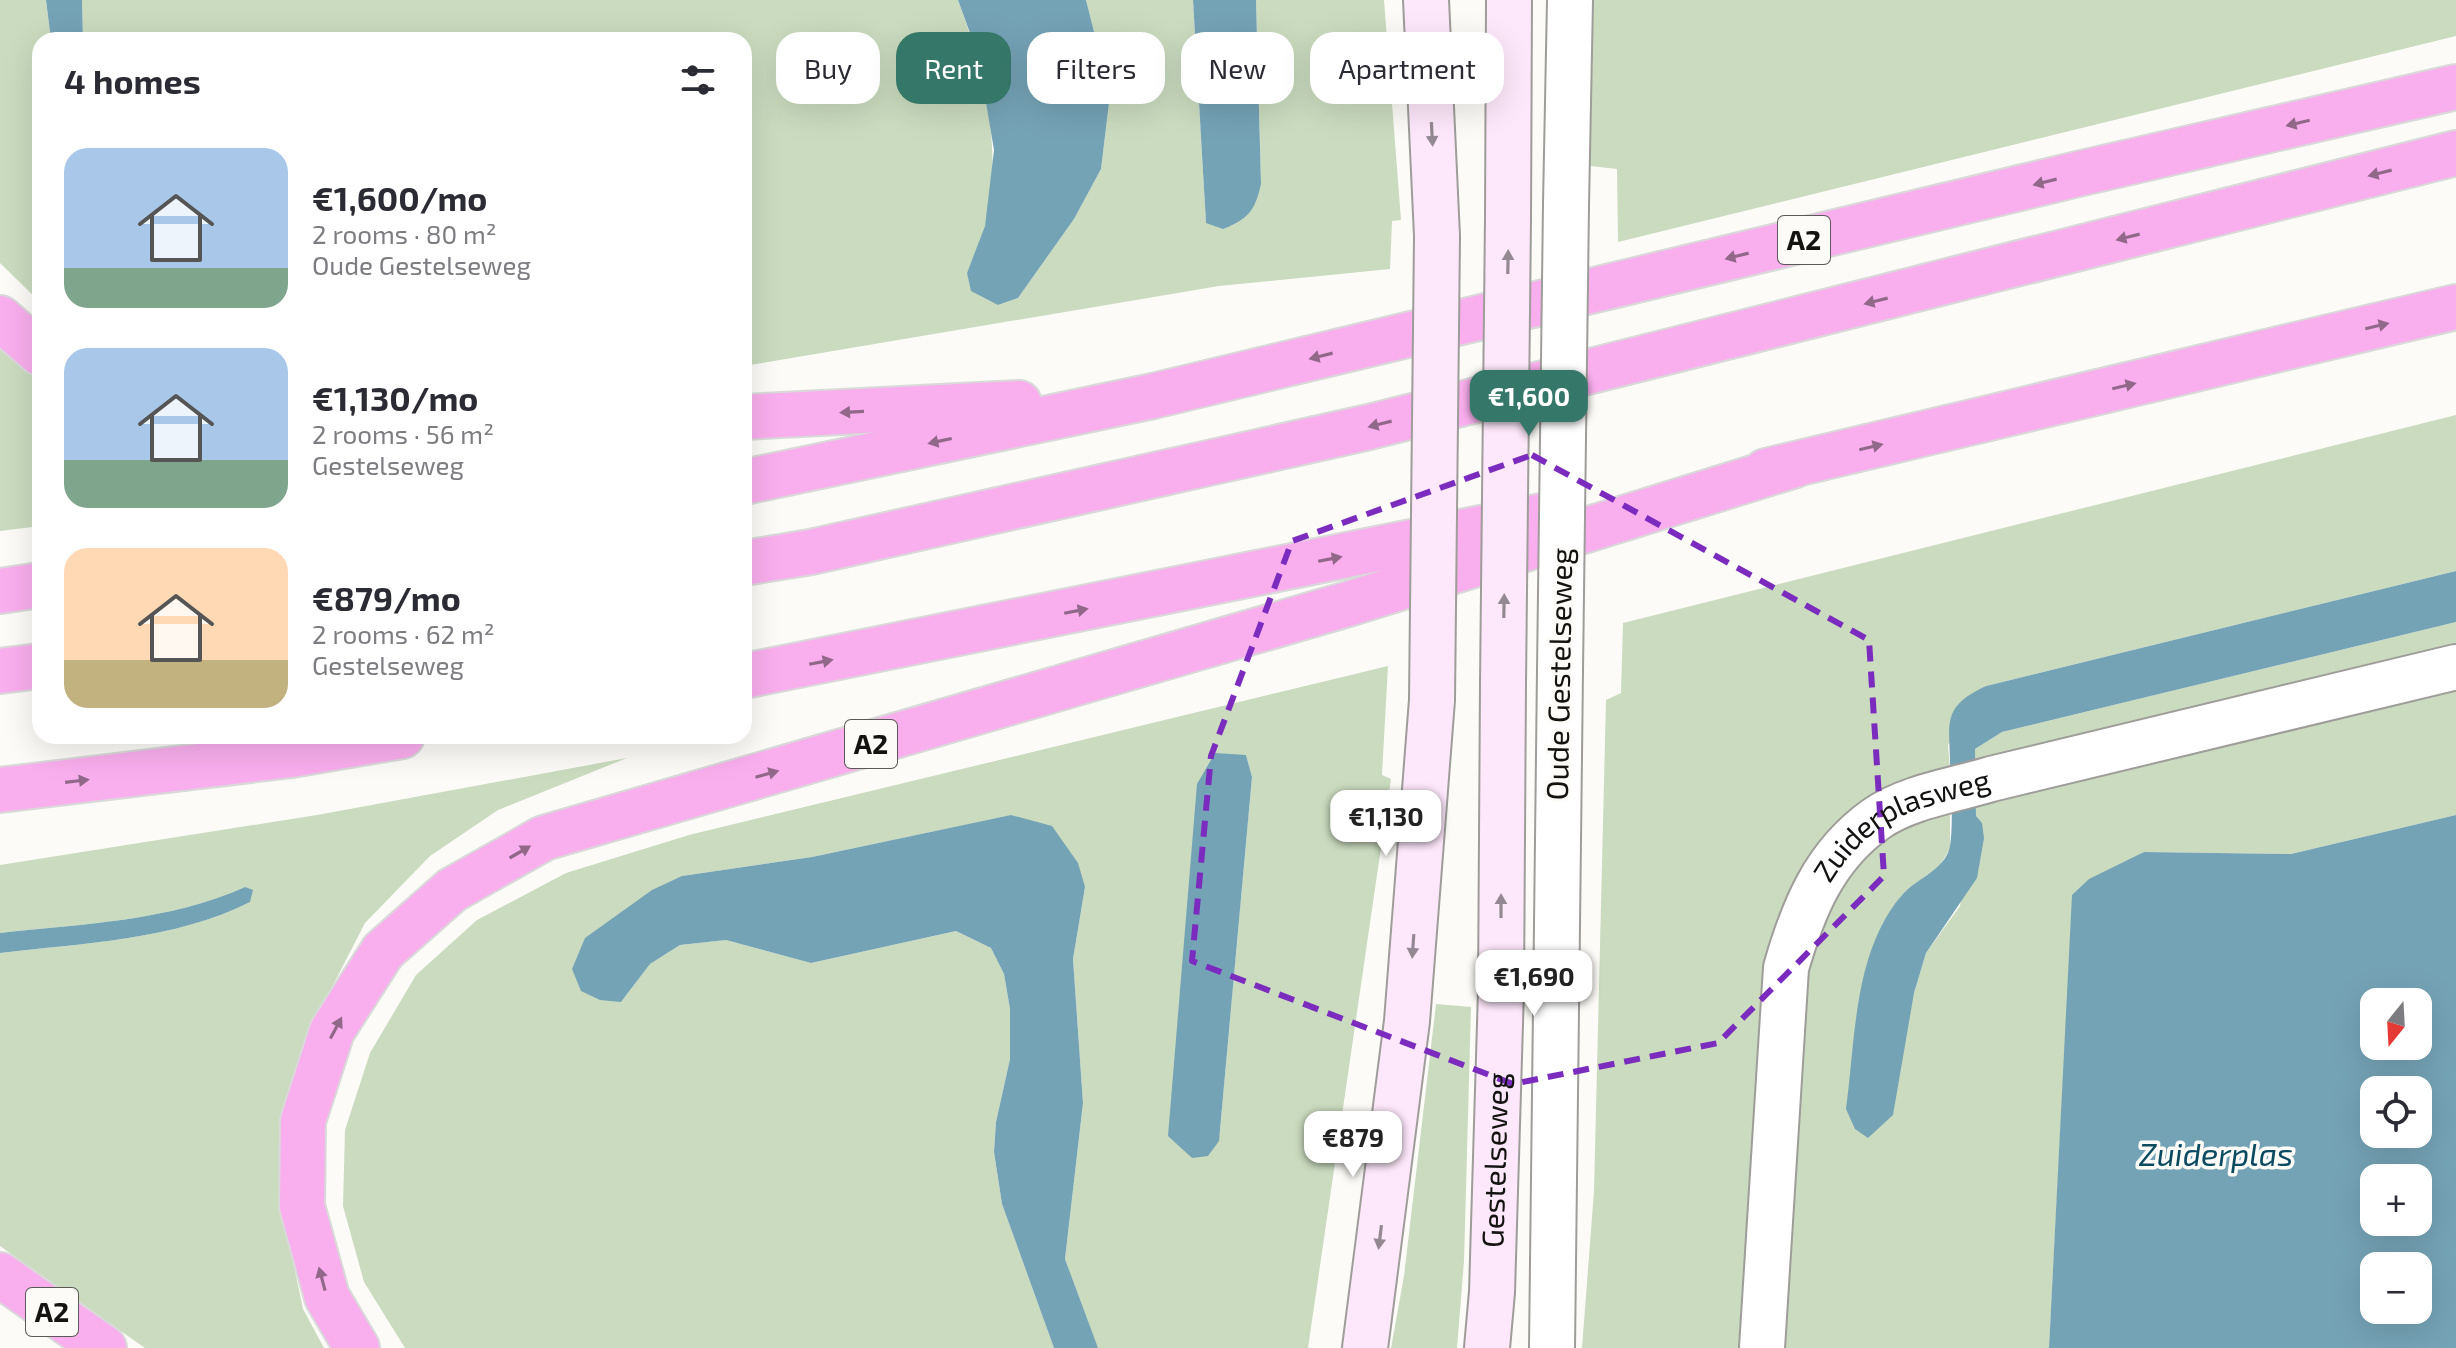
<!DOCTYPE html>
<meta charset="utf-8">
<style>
:root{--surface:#fff;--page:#f2f2f3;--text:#2b2b33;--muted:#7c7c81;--accent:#357768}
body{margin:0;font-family:"Exo 2",sans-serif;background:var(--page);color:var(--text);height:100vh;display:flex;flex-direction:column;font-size:30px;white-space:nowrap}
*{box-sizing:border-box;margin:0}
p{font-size:26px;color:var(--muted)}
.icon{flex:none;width:44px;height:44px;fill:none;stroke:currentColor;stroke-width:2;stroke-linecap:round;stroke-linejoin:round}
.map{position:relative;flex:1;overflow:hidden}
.details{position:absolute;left:32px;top:32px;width:720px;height:712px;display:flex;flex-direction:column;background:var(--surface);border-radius:24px;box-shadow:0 8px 32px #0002}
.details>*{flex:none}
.guide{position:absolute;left:776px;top:32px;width:760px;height:72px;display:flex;gap:16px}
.needle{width:52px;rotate:198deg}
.buttons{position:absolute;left:2360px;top:988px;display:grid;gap:16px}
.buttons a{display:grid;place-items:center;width:72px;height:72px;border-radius:16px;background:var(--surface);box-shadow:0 8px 32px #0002;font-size:40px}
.price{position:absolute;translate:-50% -68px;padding:0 18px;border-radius:16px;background:#fff;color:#222;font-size:26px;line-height:52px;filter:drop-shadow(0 2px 4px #0008)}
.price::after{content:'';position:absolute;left:50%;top:48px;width:24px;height:18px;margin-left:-12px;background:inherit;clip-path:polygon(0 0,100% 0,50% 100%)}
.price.on{background:var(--accent);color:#fff}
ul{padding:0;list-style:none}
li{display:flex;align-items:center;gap:24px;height:200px;padding:0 32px}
li span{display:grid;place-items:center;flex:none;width:224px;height:160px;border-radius:24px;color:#555}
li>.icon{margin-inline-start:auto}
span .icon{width:96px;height:96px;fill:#fffc;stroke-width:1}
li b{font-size:34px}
h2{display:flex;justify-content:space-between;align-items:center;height:96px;padding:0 32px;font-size:34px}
.chip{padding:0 28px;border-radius:24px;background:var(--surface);box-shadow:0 8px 32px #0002;font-size:28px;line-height:72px}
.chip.on{background:var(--accent);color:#fff}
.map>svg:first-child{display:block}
</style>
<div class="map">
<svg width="2456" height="1348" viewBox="0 0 2456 1348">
<rect width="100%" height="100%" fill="#fcfbf7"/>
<!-- green -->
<g fill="#cadbbf" fill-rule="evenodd">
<path d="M0,0h46l5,40h-11v262l-40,-39z"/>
<path d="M82,0h876c26,71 46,150 27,226 -4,16 -12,32 -18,47l31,32 20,-7 56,-79 27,-50 9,-74 -24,-95h107l13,223 55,-39 -5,-184h128l17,220 -9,1 -2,48 -171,17 -475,80v-326h-661z"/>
<path d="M1593,0h863v36l-838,206 -1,-73 -27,-3z"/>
<path d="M0,348l40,29v149l-40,5z"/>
<path d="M2456,415v156l-470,115 -38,59 2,25 -126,82 -78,496h-164l12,-157 12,-491 15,-7 2,-70z"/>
<path d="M2456,622v30l-482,111 1,-14 27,-17z"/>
<path d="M1388,666l-6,109 9,4 -83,569h-210l-2,-4 -31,-85 18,-156 -10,-144 12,-72 -73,-72 -200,42 -130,19 -61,126 29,-38 30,-19 46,-5 85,23 145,-32 35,17 13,26 6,35v50l-14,63 -2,30 8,52 52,144h-649l-41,-66 -21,-76 2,-76 25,-77 46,-78 61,-55 89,-47 123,-38zM1246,755l6,22 -33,364z"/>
<path d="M2456,683v132l-165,39 -147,-2 -71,43 -24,453h-270l16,-300 20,-130 28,-46 55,-44 52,-18v39l-10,16 -34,26 -24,33 32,69 12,-40 34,-47 16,-90 -1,-15z"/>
<path d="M627,758l-129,52 -68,46 -65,67 -51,99 -32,187 21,100 21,39h-179l-145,-102v-293c83,-10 175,-13 250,-51l-5,-15c-74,34 -164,37 -245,46v-68l317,-50z"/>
<path d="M1436,1004l35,3 -7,254 -7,87h-66l13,-72z"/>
</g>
<!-- water -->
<g fill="#75a3b6" fill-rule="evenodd">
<path d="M46,0h36l1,40h-32z"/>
<path d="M958,0h128l24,95 -9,74 -27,50 -56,79 -20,7 -27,-14 -4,-18 18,-47 9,-76 -16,-95z"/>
<path d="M1193,0h63l5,184c-6,27 -13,35 -38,45l-17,-6z"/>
<path d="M2456,571v51l-454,110 -27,17 1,67 6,7 2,15 -7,40 -51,75 -12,40 -21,122 -25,23 -13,-9 -9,-20c8,-59 8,-127 34,-180 6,-13 17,-30 28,-40 14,-12 39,-23 42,-43 4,-27 0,-59 0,-86 -1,-39 -7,-54 36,-74z"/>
<path d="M1215,753l31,2 6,22 -33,364 -11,15 -16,2 -24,-22 29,-352z"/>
<path d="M1011,815l41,11 26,37 7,24 -12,72 10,144 -18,156 33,89h-44l-52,-144 -8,-52 2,-30 14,-63v-50l-6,-35 -13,-26 -35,-17 -145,32 -85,-23 -46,5 -30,19 -29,38 -21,-2 -19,-9 -9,-22 13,-31 67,-48 30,-14 130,-19z"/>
<path d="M2456,815v533h-407l23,-453 17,-16 55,-27 147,2zM2374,1002h44v44h-44zM2374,1090h44v44h-44zM2374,1178h44v44h-44zM2374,1266h44v44h-44z"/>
<path d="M245,887l8,3 -3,12c-75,38 -167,41 -250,51v-20c81,-9 171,-12 245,-46z"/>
</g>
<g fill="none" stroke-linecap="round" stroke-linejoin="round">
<defs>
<g id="minor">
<path d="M1566,205l4,-205"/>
<path d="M1552,1348l8,-677"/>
<path id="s1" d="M1762,1348l24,-380c17,-59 38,-112 90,-149 31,-22 79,-29 115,-40l465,-112"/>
</g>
<g id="secondary">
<path d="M1426,0l11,236"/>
<path d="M1508,218l1,-218"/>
<path d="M1365,1348l42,-327 25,-321"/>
<path id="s2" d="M1487,1348l5,-56 9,-302 2,-306"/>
</g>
<g id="motorway">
<path d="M0,318l40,35"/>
<path d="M744,417l275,-14"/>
<path d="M1766,471l690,-164"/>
<path d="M744,482l409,-86 929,-223 374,-86"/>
<path d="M744,563l67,-11 558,-125 1087,-274"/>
<path d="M0,591l40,-6"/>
<path d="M0,671l40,-5"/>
<path d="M744,676l797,-160"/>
<path d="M0,790l291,-35 111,-19"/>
<path d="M0,1275l104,73"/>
<path d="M357,1348l-30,-51 -25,-91 1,-85 29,-90 51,-80 69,-61 92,-52 804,-234 447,-139"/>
</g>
</defs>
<!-- minor casing -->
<use href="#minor" stroke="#9e9d99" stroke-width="48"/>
<!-- secondary casing -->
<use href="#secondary" stroke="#9e9d99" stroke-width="48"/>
<!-- motorway casing -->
<use href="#motorway" stroke="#d9d9d9" stroke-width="48"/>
<!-- minor -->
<use href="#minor" stroke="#fff" stroke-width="44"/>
<!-- secondary -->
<use href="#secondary" stroke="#fde7fa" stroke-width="44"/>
<!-- motorway -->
<use href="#motorway" stroke="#f9aeed" stroke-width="44"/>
<defs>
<path id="minor-bridge" d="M1560,671l6,-466"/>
<g id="secondary-bridge">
<path d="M1503,684l5,-466"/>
<path d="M1432,700l5,-464"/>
</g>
</defs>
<!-- minor-bridge casing -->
<use href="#minor-bridge" stroke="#9e9d99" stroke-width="48" stroke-linecap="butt"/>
<!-- secondary-bridge casing -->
<use href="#secondary-bridge" stroke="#9e9d99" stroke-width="48" stroke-linecap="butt"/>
<!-- minor-bridge -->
<use href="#minor-bridge" stroke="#fff" stroke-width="44"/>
<!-- secondary-bridge -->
<use href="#secondary-bridge" stroke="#fde7fa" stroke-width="44"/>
</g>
<!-- one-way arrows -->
<defs><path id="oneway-solid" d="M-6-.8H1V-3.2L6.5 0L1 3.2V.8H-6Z" transform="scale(2)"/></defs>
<g fill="#92688a">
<use href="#oneway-solid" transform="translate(2298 123) rotate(167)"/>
<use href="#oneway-solid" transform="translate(2380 173) rotate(166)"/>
<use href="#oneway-solid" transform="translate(2045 182) rotate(166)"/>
<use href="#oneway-solid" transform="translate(2128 237) rotate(166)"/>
<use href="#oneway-solid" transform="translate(1737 256) rotate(166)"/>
<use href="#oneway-solid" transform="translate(1876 301) rotate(166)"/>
<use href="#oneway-solid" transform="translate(2377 326) rotate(-13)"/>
<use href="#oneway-solid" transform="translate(1321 356) rotate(166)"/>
<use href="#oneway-solid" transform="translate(2124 386) rotate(-13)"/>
<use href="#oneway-solid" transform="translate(852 412) rotate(177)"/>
<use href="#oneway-solid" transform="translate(1380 424) rotate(166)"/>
<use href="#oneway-solid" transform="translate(940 441) rotate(168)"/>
<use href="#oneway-solid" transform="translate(1871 447) rotate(-13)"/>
<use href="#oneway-solid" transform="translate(1330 559) rotate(-11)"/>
<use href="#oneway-solid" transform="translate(1076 611) rotate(-11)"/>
<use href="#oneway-solid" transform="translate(821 662) rotate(-11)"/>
<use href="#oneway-solid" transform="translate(767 774) rotate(-16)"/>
<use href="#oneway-solid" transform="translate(77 781) rotate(-7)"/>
<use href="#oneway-solid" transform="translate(520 852) rotate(-30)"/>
<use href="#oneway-solid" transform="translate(336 1028) rotate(-62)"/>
<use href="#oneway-solid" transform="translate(322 1279) rotate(-105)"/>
</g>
<g fill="#948892">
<use href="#oneway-solid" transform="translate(1432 134) rotate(87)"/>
<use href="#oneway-solid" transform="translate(1508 262) rotate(-89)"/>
<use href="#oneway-solid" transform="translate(1504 606) rotate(-89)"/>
<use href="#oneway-solid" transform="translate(1501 906) rotate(-90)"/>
<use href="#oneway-solid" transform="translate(1413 946) rotate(94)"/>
<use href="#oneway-solid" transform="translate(1380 1237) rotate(97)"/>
</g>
<!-- marked area -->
<path fill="none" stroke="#7b2cbf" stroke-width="6" stroke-dasharray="16 10" stroke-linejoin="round" d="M1532,455l337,185 15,236 -166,167 -205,41 -321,-123 19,-205 81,-215z"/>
<g text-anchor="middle" stroke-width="7" stroke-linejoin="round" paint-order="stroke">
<!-- shield labels -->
<g fill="#fcfbf7" stroke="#5a5957" stroke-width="2">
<rect x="1778" y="216" width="52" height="48" rx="6"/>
<rect x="845" y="720" width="52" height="48" rx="6"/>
<rect x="26" y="1288" width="52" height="48" rx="6"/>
</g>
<g font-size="28" font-weight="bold" fill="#141312">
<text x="1804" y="250">A2</text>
<text x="871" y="754">A2</text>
<text x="52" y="1322">A2</text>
</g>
<!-- street labels -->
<g font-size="30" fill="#141312" stroke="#fcfbf7">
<text transform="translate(1560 674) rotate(-89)" y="10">Oude Gestelseweg</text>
<text dy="10" stroke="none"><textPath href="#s1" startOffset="578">Zuiderplasweg</textPath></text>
<text dy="10" stroke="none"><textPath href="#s2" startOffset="188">Gestelseweg</textPath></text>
</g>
<!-- water labels -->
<g font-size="32" font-style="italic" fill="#0a4b61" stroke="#fcfbf7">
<text x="2216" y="1166">Zuiderplas</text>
</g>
</g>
</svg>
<div class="buttons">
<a><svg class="needle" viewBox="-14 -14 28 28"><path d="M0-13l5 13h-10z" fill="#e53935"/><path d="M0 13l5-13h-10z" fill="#7c7c81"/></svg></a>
<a><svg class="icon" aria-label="locate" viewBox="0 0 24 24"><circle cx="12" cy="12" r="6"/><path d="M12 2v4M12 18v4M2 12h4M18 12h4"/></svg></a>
<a>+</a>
<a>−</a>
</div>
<b class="price on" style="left:1529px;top:438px">€1,600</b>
<b class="price" style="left:1386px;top:858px">€1,130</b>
<b class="price" style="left:1534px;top:1018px">€1,690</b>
<b class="price" style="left:1353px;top:1179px">€879</b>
<div class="guide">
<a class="chip">Buy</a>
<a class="chip on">Rent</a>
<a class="chip">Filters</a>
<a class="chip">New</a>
<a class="chip">Apartment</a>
</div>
<section class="details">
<h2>4 homes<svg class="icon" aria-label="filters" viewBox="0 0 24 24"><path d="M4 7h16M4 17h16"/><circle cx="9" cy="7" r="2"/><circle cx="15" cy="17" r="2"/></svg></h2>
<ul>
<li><span style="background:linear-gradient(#a9c7e8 75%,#7fa58c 0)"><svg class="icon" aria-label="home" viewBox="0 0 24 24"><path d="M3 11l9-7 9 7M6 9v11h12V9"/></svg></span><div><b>€1,600/mo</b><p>2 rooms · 80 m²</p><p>Oude Gestelseweg</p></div></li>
<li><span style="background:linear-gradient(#a9c7e8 70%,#7fa58c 0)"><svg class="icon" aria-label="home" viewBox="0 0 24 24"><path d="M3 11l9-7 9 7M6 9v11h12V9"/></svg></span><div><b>€1,130/mo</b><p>2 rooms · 56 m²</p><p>Gestelseweg</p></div></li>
<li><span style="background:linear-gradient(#ffd9b3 70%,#c2b280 0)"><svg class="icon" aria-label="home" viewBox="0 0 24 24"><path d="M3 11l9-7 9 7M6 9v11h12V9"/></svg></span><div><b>€879/mo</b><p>2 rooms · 62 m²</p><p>Gestelseweg</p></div></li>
</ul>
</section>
</div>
